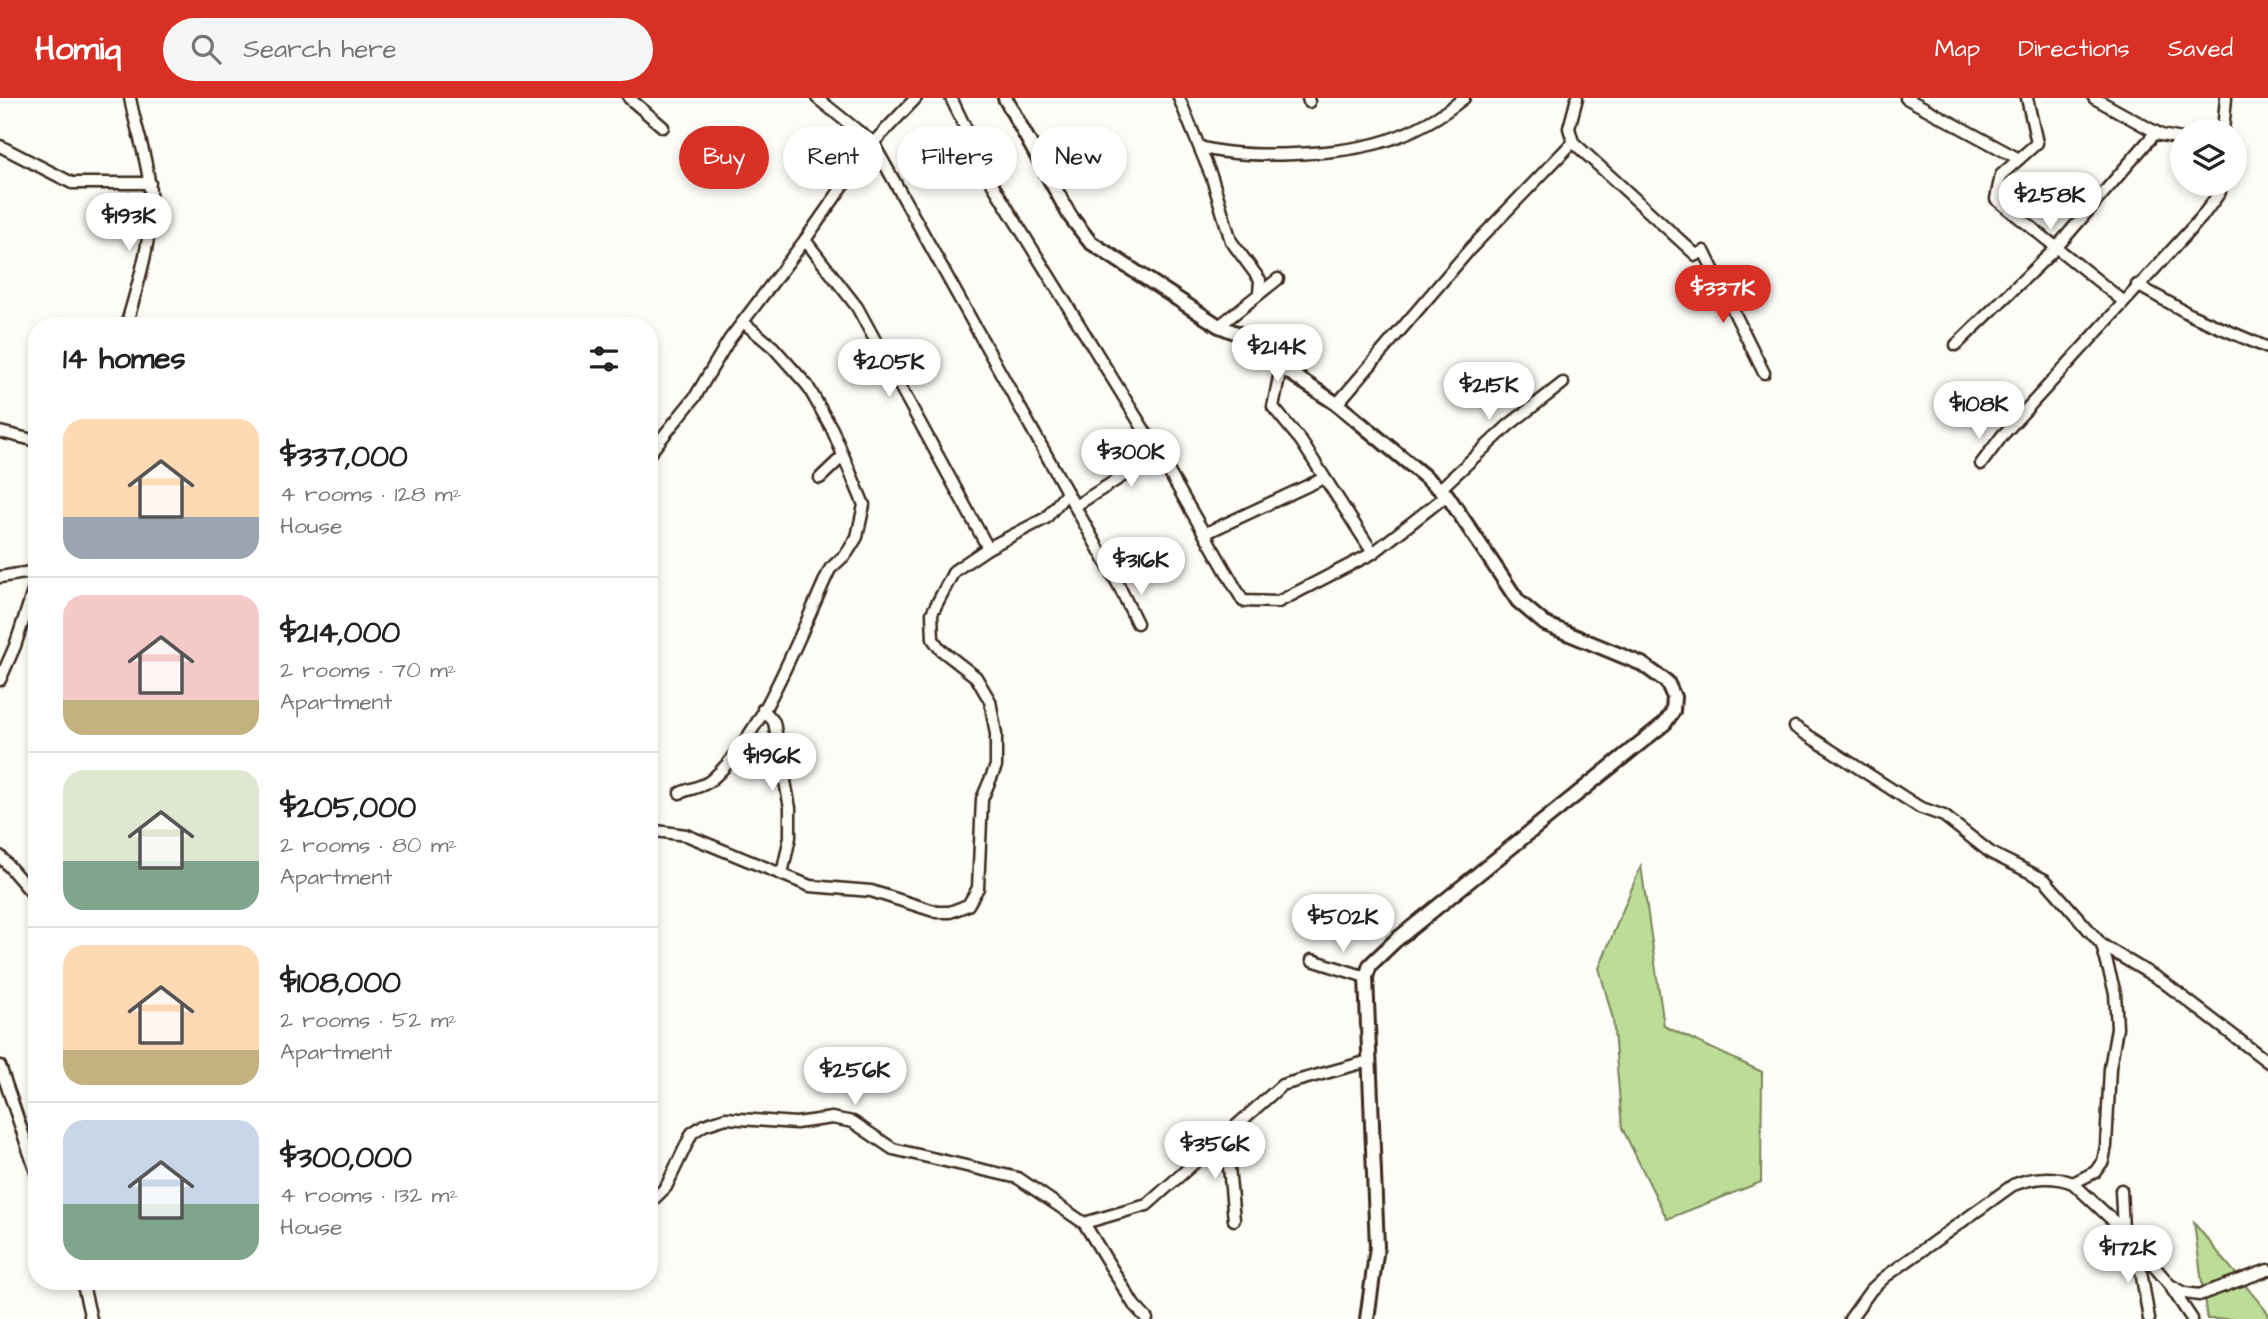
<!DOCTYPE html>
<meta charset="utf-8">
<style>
:root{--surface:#fff;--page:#f6f6f6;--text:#222;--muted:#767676;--line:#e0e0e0;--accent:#d93025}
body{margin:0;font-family:"Architects Daughter",sans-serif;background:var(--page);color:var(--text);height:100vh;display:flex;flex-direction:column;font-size:26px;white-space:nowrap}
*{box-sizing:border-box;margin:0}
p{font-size:23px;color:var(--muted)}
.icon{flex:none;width:38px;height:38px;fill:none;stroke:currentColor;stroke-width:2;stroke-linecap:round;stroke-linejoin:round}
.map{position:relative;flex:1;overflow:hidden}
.sheet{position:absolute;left:28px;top:219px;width:630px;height:973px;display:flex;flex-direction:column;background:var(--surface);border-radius:28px;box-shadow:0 4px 10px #0003}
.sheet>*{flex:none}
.guide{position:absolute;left:679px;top:28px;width:665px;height:63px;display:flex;gap:14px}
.controls{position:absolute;left:2170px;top:21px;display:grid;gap:14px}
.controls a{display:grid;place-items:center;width:77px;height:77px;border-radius:50%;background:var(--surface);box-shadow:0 4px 10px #0003;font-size:35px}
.price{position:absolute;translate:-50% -60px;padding:0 16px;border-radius:24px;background:#fff;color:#222;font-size:23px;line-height:46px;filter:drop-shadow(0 2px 4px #0008)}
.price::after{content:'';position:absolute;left:50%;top:42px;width:21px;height:16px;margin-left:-10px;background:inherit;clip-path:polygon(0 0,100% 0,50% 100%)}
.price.current{background:var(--accent);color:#fff}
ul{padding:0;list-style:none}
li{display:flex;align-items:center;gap:21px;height:175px;padding:0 35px}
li+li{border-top:2px solid var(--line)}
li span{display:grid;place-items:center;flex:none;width:196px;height:140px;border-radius:21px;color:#555}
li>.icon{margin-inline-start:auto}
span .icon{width:84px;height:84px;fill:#fffc;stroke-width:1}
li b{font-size:30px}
h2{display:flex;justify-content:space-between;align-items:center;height:84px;padding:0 35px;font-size:30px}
.tag{padding:0 24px;border-radius:32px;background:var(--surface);box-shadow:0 4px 10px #0003;font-size:24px;line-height:63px}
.tag.current{background:var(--accent);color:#fff}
header{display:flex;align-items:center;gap:42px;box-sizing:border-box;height:98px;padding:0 35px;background:var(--accent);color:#fff}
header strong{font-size:33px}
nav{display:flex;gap:38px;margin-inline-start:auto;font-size:24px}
.search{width:490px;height:63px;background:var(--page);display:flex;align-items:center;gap:18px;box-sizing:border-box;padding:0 24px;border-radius:38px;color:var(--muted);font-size:26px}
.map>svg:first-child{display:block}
</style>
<header>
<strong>Homiq</strong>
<div class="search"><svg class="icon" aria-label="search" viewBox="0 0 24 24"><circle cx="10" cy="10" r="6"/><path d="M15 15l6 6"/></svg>Search here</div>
<nav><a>Map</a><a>Directions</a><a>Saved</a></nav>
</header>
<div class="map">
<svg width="2268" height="1221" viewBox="0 0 2268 1221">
<rect width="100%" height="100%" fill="#fdfcf7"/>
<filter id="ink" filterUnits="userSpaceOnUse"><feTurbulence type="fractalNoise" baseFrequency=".0143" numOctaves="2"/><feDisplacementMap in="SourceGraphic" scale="14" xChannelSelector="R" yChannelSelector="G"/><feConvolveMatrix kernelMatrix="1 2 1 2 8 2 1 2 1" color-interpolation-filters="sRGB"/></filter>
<g filter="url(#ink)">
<!-- green -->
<g fill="#bbdd97" stroke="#7b845a" stroke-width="2">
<path d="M1641,768l23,160 98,46 -1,110 -94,37 -45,-91 -9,-109 -14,-51z"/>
<path d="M2194,1125l74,90v6h-61z"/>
</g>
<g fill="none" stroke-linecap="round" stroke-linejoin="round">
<defs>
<g id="minor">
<path d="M629,0l34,29"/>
<path d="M817,0l56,45 245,441 19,39"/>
<path d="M951,0l42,87 161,261 89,155 35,1 95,-49 74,-58"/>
<path d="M1179,0l33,80 19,63 29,39 -1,14"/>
<path d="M1308,0l1,4"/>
<path d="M1577,0l-8,30 4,14 123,113 8,-4 60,122"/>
<path d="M1906,0l113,61"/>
<path d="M2027,0l10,45 -36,32 -5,24 127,102"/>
<path d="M2094,0l67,37 21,4"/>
<path d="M2223,33l3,-33"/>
<path d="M0,48l72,37h78"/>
<path d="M1200,49c46,13 143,8 188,-7 27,-9 55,-25 76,-42"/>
<path d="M805,142l52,67 131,241"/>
<path d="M2137,187l56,31 75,32"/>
<path d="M126,228c13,-45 30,-96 23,-144 -3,-28 -14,-56 -19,-84"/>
<path d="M1219,228l59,-47"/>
<path d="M1956,247l100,-97 100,-116"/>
<path d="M1281,269l-8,40 28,34 72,112"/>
<path d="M1337,306l133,-155 103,-107"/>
<path d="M0,334l37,9"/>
<path d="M649,356l46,-57 34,-57 76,-100 68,-97 43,-45"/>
<path d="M1981,366l21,-28 199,-218 19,-26v-8"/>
<path d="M820,380l22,-21"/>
<path d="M1440,391l69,-64 54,-42"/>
<path d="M1075,408l72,-45 7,-15"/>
<path d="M1204,436l120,-56"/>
<path d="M0,479l37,-6"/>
<path d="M0,582l15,-34 22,-67"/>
<path d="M763,611l11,13 16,86v29l-8,37"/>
<path d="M1795,629l124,80 25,9 47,37 54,27 57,65 13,48 2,35 -7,40 -4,78 -3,15 -8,11 -22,11c-20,-8 -40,-6 -60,2l-128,92 -14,13 -21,29"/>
<path d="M680,695c9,-4 22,-6 30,-12 54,-46 90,-148 120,-212l17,-16 10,-16 7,-32 -32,-76 -25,-44 -34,-38 -30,-25"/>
<path d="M649,732l37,5 124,51 61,5 66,21h13l18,-7 10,-17 4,-89 14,-33v-32l-6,-33 -14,-24 -36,-28 -7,-10 -1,-26 22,-42 34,-23 58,-30 20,-24"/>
<path d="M0,758l37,43"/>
<path d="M2102,847l60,36 106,81"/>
<path d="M1312,862l54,17"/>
<path d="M0,968l37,109"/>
<path d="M1226,1037l8,85"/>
<path d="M2073,1085l50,47 47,55 15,8 14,2 69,-25"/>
<path d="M2121,1092l2,40"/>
<path d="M649,1106l17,-17 26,-54 12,-8 22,-7 70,5 36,-5 21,4 40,27 125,29 66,45 50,82 13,14"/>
<path d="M1084,1125l63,-18 135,-120 87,-24"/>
<path d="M2137,1149l12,72"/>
<path d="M82,1183l9,38"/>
<path d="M2172,1191l20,30"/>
</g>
<path id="tertiary" d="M1005,0l65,118 20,26 129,84 33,13 29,28 56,37 110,91 71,106 27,23 97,40 25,18 7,15 -1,14 -8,12 -270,218 -25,24 -4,12 11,270 -10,72"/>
</defs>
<!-- minor casing -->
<use href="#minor" stroke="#3b2a1e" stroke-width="15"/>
<!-- tertiary casing -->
<use href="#tertiary" stroke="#3b2a1e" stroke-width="18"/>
<!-- minor -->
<use href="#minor" stroke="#fdfcf7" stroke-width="10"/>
<!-- tertiary -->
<use href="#tertiary" stroke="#fdfcf7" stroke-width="12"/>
</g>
</g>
</svg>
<div class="controls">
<a><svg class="icon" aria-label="layers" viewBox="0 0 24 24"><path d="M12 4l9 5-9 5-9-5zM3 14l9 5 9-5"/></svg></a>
</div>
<b class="price" style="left:2050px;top:134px">$258K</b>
<b class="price" style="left:129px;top:155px">$193K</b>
<b class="price current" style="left:1723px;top:227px">$337K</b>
<b class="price" style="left:1277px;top:286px">$214K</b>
<b class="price" style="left:889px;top:301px">$205K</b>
<b class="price" style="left:1489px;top:324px">$215K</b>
<b class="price" style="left:1979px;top:343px">$108K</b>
<b class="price" style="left:1131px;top:391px">$300K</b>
<b class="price" style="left:1141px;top:499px">$316K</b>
<b class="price" style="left:772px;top:695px">$196K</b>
<b class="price" style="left:1343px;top:856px">$502K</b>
<b class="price" style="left:855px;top:1009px">$256K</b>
<b class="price" style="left:1215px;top:1083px">$356K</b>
<b class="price" style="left:2128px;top:1187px">$172K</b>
<div class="guide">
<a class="tag current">Buy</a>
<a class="tag">Rent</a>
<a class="tag">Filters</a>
<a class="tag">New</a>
</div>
<section class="sheet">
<h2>14 homes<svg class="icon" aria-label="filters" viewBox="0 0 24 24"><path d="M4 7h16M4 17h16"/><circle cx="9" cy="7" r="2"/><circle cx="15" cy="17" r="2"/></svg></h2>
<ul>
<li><span style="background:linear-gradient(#ffd9b3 70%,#9aa5b1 0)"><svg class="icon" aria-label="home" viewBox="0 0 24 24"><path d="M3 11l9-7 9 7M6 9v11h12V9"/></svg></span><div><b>$337,000</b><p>4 rooms · 128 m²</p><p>House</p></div></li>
<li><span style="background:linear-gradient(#f6c9c9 75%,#c2b280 0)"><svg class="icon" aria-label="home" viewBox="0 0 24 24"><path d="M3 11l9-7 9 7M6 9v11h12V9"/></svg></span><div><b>$214,000</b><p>2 rooms · 70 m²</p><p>Apartment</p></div></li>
<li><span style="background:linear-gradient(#dfe7d0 65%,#7fa58c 0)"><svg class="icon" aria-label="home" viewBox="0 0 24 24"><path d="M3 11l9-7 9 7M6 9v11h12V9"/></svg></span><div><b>$205,000</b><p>2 rooms · 80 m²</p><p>Apartment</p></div></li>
<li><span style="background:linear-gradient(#ffd9b3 75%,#c2b280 0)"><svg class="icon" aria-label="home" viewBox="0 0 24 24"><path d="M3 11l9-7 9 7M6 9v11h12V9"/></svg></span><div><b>$108,000</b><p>2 rooms · 52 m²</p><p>Apartment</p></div></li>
<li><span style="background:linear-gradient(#c9d6e8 60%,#7fa58c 0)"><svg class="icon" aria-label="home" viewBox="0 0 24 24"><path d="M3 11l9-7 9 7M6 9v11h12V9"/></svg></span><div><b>$300,000</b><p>4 rooms · 132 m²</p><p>House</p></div></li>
</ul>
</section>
</div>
